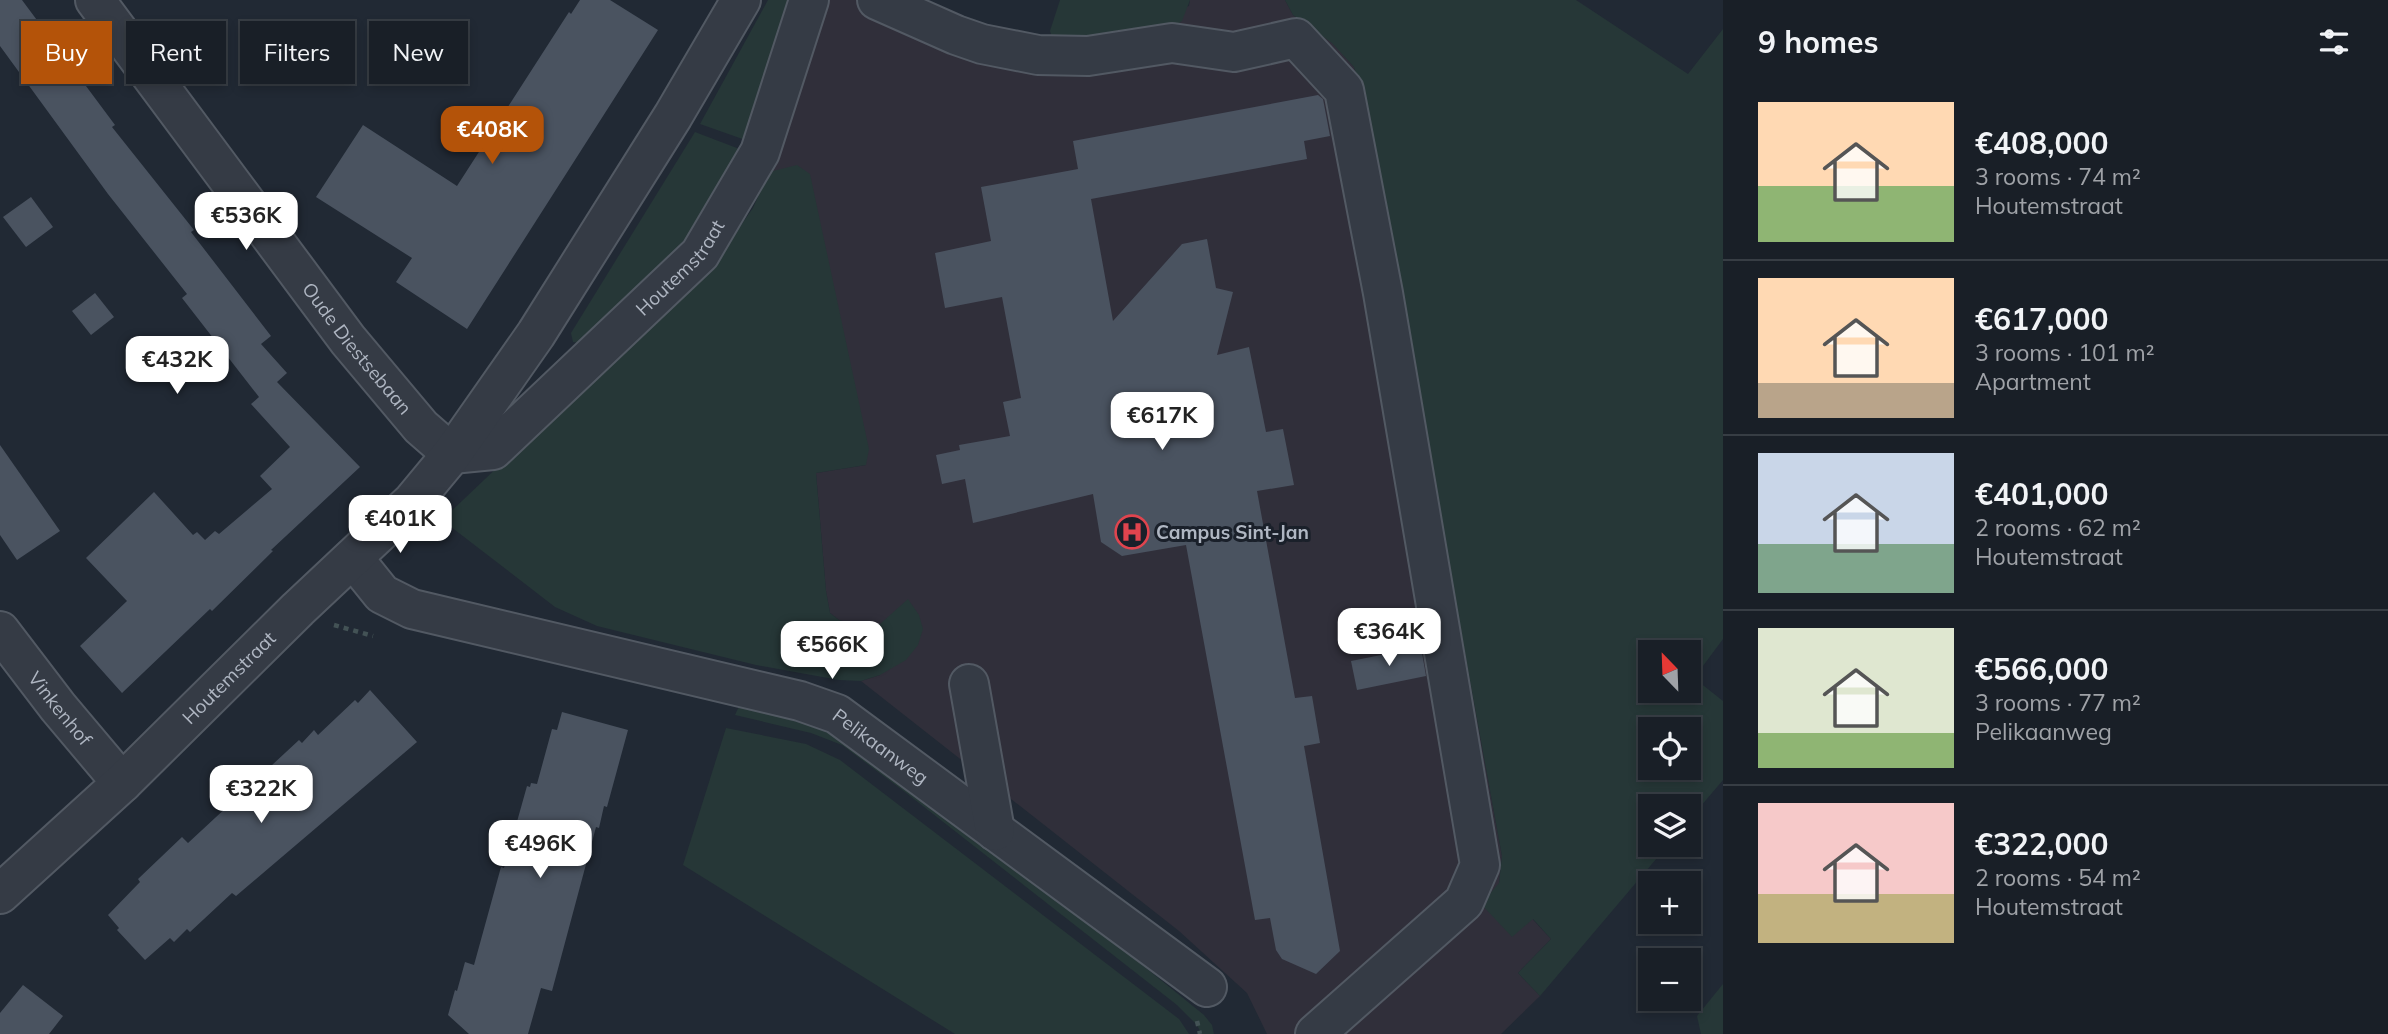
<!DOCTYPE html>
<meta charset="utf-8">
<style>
:root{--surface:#191f27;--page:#262c33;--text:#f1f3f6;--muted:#9fa2a7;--line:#373d44;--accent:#b45309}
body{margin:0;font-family:Mulish,sans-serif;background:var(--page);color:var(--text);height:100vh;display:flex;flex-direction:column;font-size:26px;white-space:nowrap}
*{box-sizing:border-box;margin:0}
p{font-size:23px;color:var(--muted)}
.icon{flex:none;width:38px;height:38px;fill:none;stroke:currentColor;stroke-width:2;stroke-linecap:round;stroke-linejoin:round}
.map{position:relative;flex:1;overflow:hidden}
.details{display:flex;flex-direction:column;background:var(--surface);width:665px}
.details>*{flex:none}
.guide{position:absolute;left:21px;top:21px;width:665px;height:63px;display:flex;gap:14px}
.needle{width:46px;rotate:337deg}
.fabs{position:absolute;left:1638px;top:640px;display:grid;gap:14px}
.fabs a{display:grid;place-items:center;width:63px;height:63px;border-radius:0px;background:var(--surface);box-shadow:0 4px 10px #0003,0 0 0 2px var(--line);font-size:35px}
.price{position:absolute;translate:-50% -60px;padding:0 16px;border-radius:14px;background:#fff;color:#222;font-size:23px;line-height:46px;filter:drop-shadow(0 2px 4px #0008)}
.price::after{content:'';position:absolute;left:50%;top:42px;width:21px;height:16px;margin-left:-10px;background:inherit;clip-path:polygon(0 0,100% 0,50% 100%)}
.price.current{background:var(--accent);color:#fff}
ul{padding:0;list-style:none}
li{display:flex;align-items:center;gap:21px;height:175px;padding:0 35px}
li+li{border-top:2px solid var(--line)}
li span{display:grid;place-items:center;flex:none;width:196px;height:140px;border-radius:0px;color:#555}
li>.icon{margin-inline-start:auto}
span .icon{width:84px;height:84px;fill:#fffc;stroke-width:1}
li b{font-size:30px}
h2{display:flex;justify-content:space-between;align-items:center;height:84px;padding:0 35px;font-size:30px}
.pill{padding:0 24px;border-radius:0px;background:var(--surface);box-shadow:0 4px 10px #0003,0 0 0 2px var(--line);font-size:24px;line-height:63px}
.pill.current{background:var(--accent);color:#fff}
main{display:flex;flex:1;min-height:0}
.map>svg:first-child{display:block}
</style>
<main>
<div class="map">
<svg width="1723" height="1034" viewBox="0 0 1723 1034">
<rect width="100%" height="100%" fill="#212934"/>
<!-- medical -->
<path fill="#302f3a" d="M823,0h92l142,49 132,-43 1,-6h95l8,15 40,28 21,24 11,38 137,751 -3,27 52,56 -33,34 22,23 -39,38h-234l-20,-41 -68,-62 -318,-250 19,-6v-51l-21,2 -20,-6 -9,-7 -4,-22 -10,-118 50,-8 -97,-293z"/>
<!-- green -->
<g fill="#263737" fill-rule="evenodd">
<path d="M768,0h27l-44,142 -51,-18z"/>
<path d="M1060,0h130l-8,21 -19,13 -108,12 -5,-15z"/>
<path d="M1285,0h291l112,74 35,-45v610l-29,39 29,23v79l-34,40v-13h-39v38h18l-128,151 -22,-23 33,-34 -18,-20 -21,18 -31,-33 18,-21 3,-27 -137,-751 -11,-38 -22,-24 -39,-28zM1650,653h39v38h-39zM1650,730h39v38h-39z"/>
<path d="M695,132l47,18 -26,66 -128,129 -15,-3 -2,-9z"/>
<path d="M797,165l13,9 59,275 -3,16 -50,8 10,118 4,22 9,7 20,6 21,-2 28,-25 11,16 4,14 -5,16 -12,15 -26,15 -19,6 -22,-1 -83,-15 -159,-39 -42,-19 -113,-87 278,-265 33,-47 16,-36z"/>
<path d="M741,702l89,27 274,205 100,81 8,10 2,9h-12l-6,-10 -19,-19 -272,-213 -63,-47 -31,-12 -76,-18z"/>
<path d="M726,728l80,16 34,16 339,259 10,15h-234l-272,-169z"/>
<path d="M1723,984v50h-22l-4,-18z"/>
</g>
<!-- building -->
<g fill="#4a5360">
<path d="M0,0h22l93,125 -3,2 82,103 -3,2 80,104 -10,8 26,29 -10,9 83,85 -89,83 2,1 -61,60 -2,-2 -88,84 -42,-47 47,-45 -41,-43 68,-66 39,43 4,-3 8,8 10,-9 4,3 53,-45 -12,-13 30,-29 -39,-43 8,-7 -77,-99 5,-4 -79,-100 -108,-148z"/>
<path d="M580,0h30l48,30 -191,299 -71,-47 16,-24 -96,-61 47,-72 94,61 112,-174 2,2z"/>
<path d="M1318,95l5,4 7,37 -26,5 3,18 -216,40 22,122 69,-77 25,-5 9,49 17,4 -16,63 32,-8 17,85 17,-3 11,56 -37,6 38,207 17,-2 8,47 -16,3 36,205 -24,23 -34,-15 -6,-9 -6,-32 -15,2 -69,-375 -64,11 -21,-14 -8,-48 -120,29 -8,-44 -23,5 -6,-29 24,-5 -1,-5 51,-9 -7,-34 18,-4 -19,-101 -57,11 -10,-55 56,-12 -10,-54 97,-18 -5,-28z"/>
<path d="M31,197l22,30 -27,20 -23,-30z"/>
<path d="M95,293l19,24 -23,18 -19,-24z"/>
<path d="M0,445l60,86 -43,29 -17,-25z"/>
<path d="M1421,647l5,29 -69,14 -6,-29z"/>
<path d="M370,690l47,52 -181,154 -4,-3 -42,39 -3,-3 -13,13 -4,-4 -25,22 -28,-30 2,-2 -11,-13 32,-33 -2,-3 44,-42 6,6 111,-103 3,3 12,-13 4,5 37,-35 3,3z"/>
<path d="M562,712l66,18 -21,77 -3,-1 -5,22 -3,-1 -44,164 -11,-3 -13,46h-59l-21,-19 7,-25 2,1 8,-29 9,3 27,-98 3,1 23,-82 3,1 1,-4 6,1 15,-55 5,1z"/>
<path d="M23,985l40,31 -14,18h-49v-21z"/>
</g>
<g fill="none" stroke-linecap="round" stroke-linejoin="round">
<defs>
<g id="minor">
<path id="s1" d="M95,0l253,340 73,87 31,27"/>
<path d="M877,0l79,35 26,9 56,11 50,1 84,-13 62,9 62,-14 48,52 39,203 97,572 -16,37 -149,132"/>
<path id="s2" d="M452,454l41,-4 207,-196 60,-102 49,-152"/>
<path id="s3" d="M353,558l29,36 30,15 388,92 37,13 370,273"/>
<path id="s4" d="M0,631l58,76 64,76"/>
<path d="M969,684l26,147"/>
<path id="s5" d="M0,894l122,-111 176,-174 115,-108 39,-47 84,-120 137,-218 68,-116"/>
</g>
</defs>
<!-- minor casing -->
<use href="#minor" stroke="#525963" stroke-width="42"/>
<!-- path -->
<g stroke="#435255" stroke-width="4.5" stroke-dasharray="5 5" stroke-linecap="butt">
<path d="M334,625l39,11"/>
<path d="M1197,1021l3,13"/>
</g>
<!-- minor -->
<use href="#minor" stroke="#353b45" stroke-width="38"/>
</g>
<!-- icons -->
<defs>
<symbol id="hospital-ring" viewBox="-11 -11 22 22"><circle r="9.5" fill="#1a202a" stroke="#e0444e" stroke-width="1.5"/><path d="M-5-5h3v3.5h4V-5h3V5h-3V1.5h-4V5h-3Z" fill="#e0444e"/></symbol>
</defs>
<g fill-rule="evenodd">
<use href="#hospital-ring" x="1113" y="513" width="38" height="38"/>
</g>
<g text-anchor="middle" stroke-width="6" stroke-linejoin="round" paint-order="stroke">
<!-- street labels -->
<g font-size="19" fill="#afb6c2" stroke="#1a202a">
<text dy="7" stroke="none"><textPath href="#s2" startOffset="303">Houtemstraat</textPath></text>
<text dy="7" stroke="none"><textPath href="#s1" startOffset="436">Oude Diestsebaan</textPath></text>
<text dy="7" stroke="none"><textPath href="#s5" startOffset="315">Houtemstraat</textPath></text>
<text dy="7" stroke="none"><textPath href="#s4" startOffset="98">Vinkenhof</textPath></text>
<text dy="7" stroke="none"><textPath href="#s3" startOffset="572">Pelikaanweg</textPath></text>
</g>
<!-- poi labels -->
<g font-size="19" font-weight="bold" fill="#afb6c2" stroke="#1a202a" text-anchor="start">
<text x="1156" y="539">Campus Sint-Jan</text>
</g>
</g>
</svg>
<div class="fabs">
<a><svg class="needle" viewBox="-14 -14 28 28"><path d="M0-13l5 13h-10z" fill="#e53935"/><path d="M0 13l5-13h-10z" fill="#9fa2a7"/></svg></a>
<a><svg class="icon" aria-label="locate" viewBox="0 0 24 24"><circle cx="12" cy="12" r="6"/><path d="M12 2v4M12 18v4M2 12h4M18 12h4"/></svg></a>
<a><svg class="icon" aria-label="layers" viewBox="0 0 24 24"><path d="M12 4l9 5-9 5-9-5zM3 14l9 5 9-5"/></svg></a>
<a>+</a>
<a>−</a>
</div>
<b class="price current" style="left:492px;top:166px">€408K</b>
<b class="price" style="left:246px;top:252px">€536K</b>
<b class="price" style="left:177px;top:396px">€432K</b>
<b class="price" style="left:1162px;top:452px">€617K</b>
<b class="price" style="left:400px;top:555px">€401K</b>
<b class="price" style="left:1389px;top:668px">€364K</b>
<b class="price" style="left:832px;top:681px">€566K</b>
<b class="price" style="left:261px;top:825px">€322K</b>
<b class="price" style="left:540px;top:880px">€496K</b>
<div class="guide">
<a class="pill current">Buy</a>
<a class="pill">Rent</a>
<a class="pill">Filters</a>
<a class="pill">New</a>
</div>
</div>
<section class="details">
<h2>9 homes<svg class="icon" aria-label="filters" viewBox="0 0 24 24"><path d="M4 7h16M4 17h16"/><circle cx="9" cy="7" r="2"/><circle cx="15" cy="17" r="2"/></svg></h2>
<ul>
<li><span style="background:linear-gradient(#ffd9b3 60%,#8fb573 0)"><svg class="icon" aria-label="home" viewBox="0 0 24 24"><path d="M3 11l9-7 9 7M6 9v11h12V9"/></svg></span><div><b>€408,000</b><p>3 rooms · 74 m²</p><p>Houtemstraat</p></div></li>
<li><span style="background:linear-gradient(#ffd9b3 75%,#b9a48a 0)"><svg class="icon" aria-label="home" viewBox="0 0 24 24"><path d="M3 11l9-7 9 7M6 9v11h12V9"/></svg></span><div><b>€617,000</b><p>3 rooms · 101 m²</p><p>Apartment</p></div></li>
<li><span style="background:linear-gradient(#c9d6e8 65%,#7fa58c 0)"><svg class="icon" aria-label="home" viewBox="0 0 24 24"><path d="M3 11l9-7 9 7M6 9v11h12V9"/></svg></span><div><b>€401,000</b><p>2 rooms · 62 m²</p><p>Houtemstraat</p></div></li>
<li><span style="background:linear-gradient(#dfe7d0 75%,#8fb573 0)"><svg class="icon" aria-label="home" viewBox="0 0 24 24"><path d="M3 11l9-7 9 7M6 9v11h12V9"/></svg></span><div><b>€566,000</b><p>3 rooms · 77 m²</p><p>Pelikaanweg</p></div></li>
<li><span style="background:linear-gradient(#f6c9c9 65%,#c2b280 0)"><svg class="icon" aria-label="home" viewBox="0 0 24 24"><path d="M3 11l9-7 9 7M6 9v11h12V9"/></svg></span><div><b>€322,000</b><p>2 rooms · 54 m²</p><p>Houtemstraat</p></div></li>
</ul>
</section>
</main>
